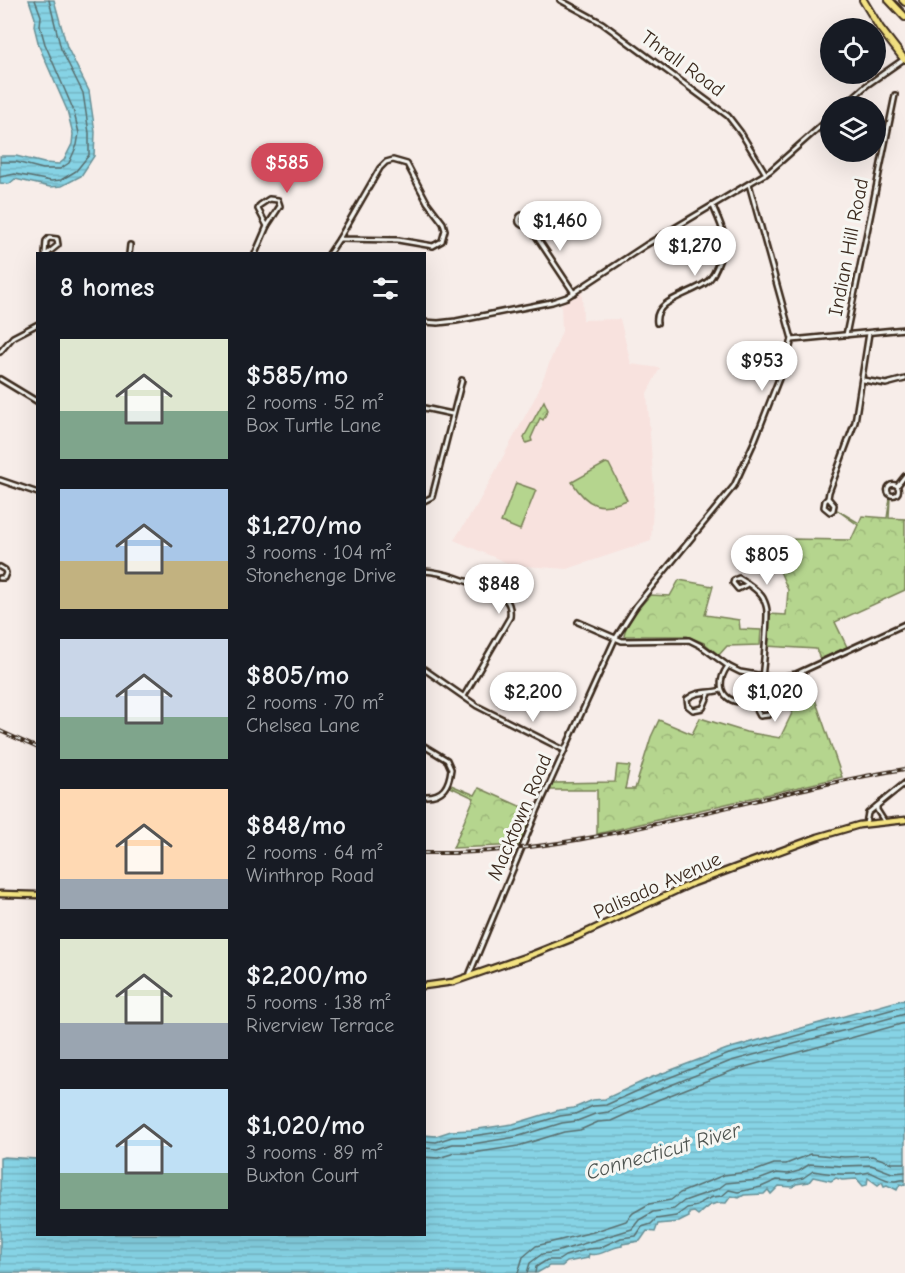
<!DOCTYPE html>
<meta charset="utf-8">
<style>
:root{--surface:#171b24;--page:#242831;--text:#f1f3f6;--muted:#9ea1a6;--accent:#d1495b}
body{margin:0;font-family:"Comic Neue",sans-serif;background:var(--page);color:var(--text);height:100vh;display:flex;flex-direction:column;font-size:22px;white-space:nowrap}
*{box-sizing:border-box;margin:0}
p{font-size:20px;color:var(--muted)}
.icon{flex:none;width:33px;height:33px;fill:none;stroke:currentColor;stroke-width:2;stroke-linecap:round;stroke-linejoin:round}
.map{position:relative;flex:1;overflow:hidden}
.panel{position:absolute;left:36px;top:252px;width:390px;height:984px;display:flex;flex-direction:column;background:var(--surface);border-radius:0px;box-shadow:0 6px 24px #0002}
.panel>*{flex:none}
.fabs{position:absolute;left:820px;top:18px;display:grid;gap:12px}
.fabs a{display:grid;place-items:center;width:66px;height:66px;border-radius:50%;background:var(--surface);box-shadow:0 6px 24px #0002;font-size:30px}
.price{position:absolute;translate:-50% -51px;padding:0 14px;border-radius:21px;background:#fff;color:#222;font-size:20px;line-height:39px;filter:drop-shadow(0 2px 3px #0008)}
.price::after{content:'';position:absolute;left:50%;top:36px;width:18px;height:14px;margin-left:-9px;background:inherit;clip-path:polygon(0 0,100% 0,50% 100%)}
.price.active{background:var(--accent);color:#fff}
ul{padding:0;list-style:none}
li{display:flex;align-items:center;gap:18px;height:150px;padding:0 24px}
li span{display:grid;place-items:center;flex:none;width:168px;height:120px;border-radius:0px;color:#555}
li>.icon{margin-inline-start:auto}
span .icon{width:72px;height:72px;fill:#fffc;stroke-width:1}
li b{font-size:26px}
h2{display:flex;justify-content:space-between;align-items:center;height:72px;padding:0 24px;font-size:26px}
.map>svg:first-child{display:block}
</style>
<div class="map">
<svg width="905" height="1273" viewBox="0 0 905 1273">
<defs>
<pattern id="park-crowns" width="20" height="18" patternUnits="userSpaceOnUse" patternTransform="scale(1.5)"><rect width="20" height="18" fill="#b5d58e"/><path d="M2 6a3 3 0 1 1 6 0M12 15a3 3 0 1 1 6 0" fill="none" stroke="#9db77a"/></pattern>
<pattern id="water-rules" width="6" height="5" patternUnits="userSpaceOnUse" patternTransform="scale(1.5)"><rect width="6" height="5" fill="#86d3e5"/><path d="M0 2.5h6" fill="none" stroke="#75b5c4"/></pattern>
</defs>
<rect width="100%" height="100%" fill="#f7ede9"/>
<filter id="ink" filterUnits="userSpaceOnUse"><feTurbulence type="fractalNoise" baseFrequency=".0167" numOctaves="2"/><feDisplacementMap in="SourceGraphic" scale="12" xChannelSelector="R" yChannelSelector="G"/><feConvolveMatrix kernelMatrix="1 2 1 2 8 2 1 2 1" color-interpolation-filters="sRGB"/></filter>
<g filter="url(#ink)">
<!-- built -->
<path fill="#f8e2de" d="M582,292l1,28 37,-1 11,45 29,4 -13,25 7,96 -3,52 -84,28 -55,-4 -58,-25 23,-35 60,-111 25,-63 -1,-27z"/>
<!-- park -->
<g fill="url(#park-crowns)" stroke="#788056" stroke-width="1.5">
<path d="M544,401l4,9 -5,10 -3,-2 -9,20 1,3 -6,2 -2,-6z"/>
<path d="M890,498l-1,20 16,1v71l-70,32 12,25 -27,12 -4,-10 -50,-3 3,-32 17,1 2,-25 -9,-21 4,-4 7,-26 61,1 7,-15 -21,-15 22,13 3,-7 25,2z"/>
<path d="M679,580l34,6 -8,29 34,5 1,9 21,1 -1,15 -33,1 -8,9 -15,-12 -17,-7h-63c1,-14 17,-30 26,-41l20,1z"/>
<path d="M806,673l36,104 -245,57v-44h-47l3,-7 62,-1 2,-17 13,1 -5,23h10l16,-52 8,-17 33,14 8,-16 46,14 34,6 14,-29 -14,-29z"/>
<path d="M451,785l24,10 4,-7 54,24 -13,33 -67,3 21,-50 -24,-11z"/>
</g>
<!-- pitch -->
<g fill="#b5d58e" stroke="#788056" stroke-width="1.5">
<path d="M606,463l3,1 18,36c-27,11 -39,7 -55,-18z"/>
<path d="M516,483l20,7 -16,40 -19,-8z"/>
</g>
<!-- water -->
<g fill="url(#water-rules)" stroke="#688f95" stroke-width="1.5">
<path d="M29,0h25l13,47 22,44 6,41 -1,24 -13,20 -19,10 -12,1 -35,-8 -6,5 -9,-1v-27h16l28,7 15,1 5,-4 8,-16 1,-10 -6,-24 -28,-64 -5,-20 1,-8z"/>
<path d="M905,999v186l-5,-1 -3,6 -10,-5 -3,1 -2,-4 -4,3 -10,-7 -1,7 -4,1 -6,-7 -15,1 -6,-2 -5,3 -18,-4 -4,5 -13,2 -3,3 -14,-1 -8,8 -3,-4 -4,4 -20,1 -5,3 -8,-2 -5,7c-13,-2 -20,4 -28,12l-4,-3 -5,1v4l-10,5 -21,2 -3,8 -8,-1 -7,10 -18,3v2c-12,1 -21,11 -33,8l-1,4 -21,4 -5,4h-13l-12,7h-537v-115l4,-1 33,2 1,75h386l1,-99 11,1 15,-5 20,-1 42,-6 46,-14 15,-2 19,-8 12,-1 45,-21 77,-29z"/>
</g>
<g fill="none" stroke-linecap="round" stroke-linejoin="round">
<!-- shore -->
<g stroke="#596e6e" stroke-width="1.5">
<path d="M0,162h16l27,7h17l9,-6 8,-18 2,-12 -6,-24 -28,-65 -5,-18 1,-10 -6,-16"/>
<path d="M0,177l15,-3 36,7 10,-1 15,-9 13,-16v-22l-6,-40 -22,-44 -12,-49"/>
<path d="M424,1141l12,1 16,-5 20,-1 42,-6 46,-14 15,-2 18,-8 13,-1 47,-21 76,-30 176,-48"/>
<path d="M424,1148l13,1 16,-5h19l44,-7 46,-14 15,-2 18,-7 13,-2 48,-21 75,-30 174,-47"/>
<path d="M424,1157l14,1 17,-5h18l45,-7 46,-14 16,-2 18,-8 13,-1 49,-22 74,-29 171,-47"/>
<path d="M518,1273l5,-16 13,-11 57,-14 33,-11 7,-8 16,-9 22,-4 9,-7 44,-18 31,-4 19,-7h12l25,-10 33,3 28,-1 20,7h13"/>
<path d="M527,1273l3,-10 12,-9 14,-2 76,-23 7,-9 14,-8 21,-3 10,-8 34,-12 8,-6 32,-3 19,-7 11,1 11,-3 11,-7 33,2 28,-1 21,8 13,-1"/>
<path d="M535,1273l1,-6 11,-7h12l6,-4 23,-7 11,-1 22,-10 15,-2 6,-9 9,-3 5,-5 20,-3 11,-8 10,-2 4,-4 12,-5 9,-1 7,-6 9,2 23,-5 16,-7 13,1 13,-3 10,-7c18,3 39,5 57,1 7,3 17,10 25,9 3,0 6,-2 10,-1"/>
</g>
<defs>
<g id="minor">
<path d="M560,0l42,23 126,93 13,17 25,41"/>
<path d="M843,106l24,-21 37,-26"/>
<path d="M393,160l14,4 20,38 16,21 2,7 -3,11 -9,5 -35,-6 -59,-1 41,-71 6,-6z"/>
<path d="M269,199l9,1 2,6 -13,20 -9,-17 2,-4z"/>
<circle cx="524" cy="220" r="5.5"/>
<path d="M528,224l46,69"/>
<path d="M45,254l1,-13 3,-3 8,1 1,6 -11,9"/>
<path d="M129,254l1,-9"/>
<path d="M255,254l12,-28"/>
<path d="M329,254l10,-15"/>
<path d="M424,322l14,1 18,-2 96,-19 15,-5 79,-52 124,-74 61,-54"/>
<path d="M657,323c-4,-24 37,-29 51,-42 7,-6 10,-17 13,-25 2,-8 4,-16 2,-24 -2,-9 -7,-18 -10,-26"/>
<path d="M846,335l49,-240"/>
<path d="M792,340l113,-11"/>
<path d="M0,352l13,-15 25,-13"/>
<path d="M0,379l38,23"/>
<path d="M863,380l23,4 19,-5"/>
<path d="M424,408l28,6"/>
<path d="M0,480l38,13"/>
<circle cx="893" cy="490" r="5.5"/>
<path d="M897,486l8,-10"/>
<path d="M828,498l-3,3 -1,6 6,5 3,-2 1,-5 -6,-7 1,-6 26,-70 14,-89"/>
<path d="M424,501l8,-4 30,-117"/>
<path d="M0,567l5,3 1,3 -2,5h-4"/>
<path d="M424,571c28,2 51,14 77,24 8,6 10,12 9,22l-46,79"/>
<path d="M578,622l44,19 67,-1 12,6 27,20 12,6 35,6 21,-4 109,-50"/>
<path d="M728,666c-22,30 14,47 30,28 5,-6 9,-71 9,-82 0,-5 -2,-10 -4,-14 -4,-7 -17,-16 -24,-20l-5,2 -1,3 5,6 8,-4"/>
<path d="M424,669l53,37 87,44"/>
<path d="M709,694l-6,14 -10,2 -5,-4 -1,-7c10,-9 22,-5 34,-9"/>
<path d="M751,699l9,17 9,-1c5,-10 -1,-18 -9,-23"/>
<path d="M424,746l23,14 4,9c-2,17 -8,28 -27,27"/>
<path d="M877,806v4l7,11"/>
<path d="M866,824l2,-11 37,-30"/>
<path d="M470,976v-3l68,-164 77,-170 21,-33 98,-120 21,-46 32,-82 5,-19 -43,-155"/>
</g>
<g id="major">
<path d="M0,894l38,1"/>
<path d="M424,986l29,-4 78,-27 45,-18 115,-53 127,-47 41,-12 46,-5"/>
</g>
<g id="highway">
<path d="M863,0l17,28 24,31"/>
<path d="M889,0l16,17"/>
<path d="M903,0l2,2"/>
</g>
</defs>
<!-- minor casing -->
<use href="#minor" stroke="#3b2a1e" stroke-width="8"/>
<!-- major casing -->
<use href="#major" stroke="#3b2a1e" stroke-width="9"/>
<!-- highway casing -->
<use href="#highway" stroke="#3b2a1e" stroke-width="10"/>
<!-- minor -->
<use href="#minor" stroke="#f6f6f2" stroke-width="3"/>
<!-- major -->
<use href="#major" stroke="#f4e382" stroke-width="4.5"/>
<!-- highway -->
<use href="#highway" stroke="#f4e382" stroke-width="6"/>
<defs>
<g id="rail">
<path d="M0,731l38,17"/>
<path d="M424,853c165,3 320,-58 481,-84"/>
</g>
</defs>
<!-- rail casing -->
<use href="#rail" stroke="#3b2a1e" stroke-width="4"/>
<!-- rail -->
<use href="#rail" stroke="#f6f6f2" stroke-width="1.5" stroke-dasharray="4.5" stroke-linecap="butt"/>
</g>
</g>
<g text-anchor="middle" stroke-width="6" stroke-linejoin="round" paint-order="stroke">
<!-- street labels -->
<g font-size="20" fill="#3b2a1e" stroke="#f6f6f2">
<text transform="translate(683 63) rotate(36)" y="7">Thrall Road</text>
<text transform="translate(848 247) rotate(-79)" y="7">Indian Hill Road</text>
<text transform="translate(519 817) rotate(-67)" y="7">Macktown Road</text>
<text transform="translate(657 885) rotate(-24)" y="7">Palisado Avenue</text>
</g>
<!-- water labels -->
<g font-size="21" font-style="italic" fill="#4e5450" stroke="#f6f6f2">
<text transform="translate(663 1151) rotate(-16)" y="7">Connecticut River</text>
</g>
</g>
</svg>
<div class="fabs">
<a><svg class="icon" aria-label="locate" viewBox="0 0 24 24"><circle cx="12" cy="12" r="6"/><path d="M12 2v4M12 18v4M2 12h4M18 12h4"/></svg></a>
<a><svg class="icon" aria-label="layers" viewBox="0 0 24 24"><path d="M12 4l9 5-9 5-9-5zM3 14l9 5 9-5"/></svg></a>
</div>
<b class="price active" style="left:287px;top:194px">$585</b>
<b class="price" style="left:560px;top:252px">$1,460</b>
<b class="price" style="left:695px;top:277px">$1,270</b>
<b class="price" style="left:762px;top:392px">$953</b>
<b class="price" style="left:767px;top:586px">$805</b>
<b class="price" style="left:499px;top:615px">$848</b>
<b class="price" style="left:533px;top:723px">$2,200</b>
<b class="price" style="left:775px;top:723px">$1,020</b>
<section class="panel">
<h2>8 homes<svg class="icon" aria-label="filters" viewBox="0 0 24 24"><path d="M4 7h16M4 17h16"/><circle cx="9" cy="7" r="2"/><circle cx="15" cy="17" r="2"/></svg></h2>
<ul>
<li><span style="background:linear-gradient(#dfe7d0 60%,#7fa58c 0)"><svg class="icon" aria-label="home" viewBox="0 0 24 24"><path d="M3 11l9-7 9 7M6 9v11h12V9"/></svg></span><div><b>$585/mo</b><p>2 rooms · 52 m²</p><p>Box Turtle Lane</p></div></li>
<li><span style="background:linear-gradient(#a9c7e8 60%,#c2b280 0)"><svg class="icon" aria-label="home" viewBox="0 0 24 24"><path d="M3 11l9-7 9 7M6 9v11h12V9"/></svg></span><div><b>$1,270/mo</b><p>3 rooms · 104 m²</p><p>Stonehenge Drive</p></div></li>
<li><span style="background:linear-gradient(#c9d6e8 65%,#7fa58c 0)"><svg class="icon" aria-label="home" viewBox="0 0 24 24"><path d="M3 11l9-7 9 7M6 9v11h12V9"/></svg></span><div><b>$805/mo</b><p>2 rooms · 70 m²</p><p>Chelsea Lane</p></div></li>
<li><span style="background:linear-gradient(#ffd9b3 75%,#9aa5b1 0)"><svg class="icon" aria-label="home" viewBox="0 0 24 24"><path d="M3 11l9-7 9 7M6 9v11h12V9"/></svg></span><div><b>$848/mo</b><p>2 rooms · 64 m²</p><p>Winthrop Road</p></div></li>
<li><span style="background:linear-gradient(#dfe7d0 70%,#9aa5b1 0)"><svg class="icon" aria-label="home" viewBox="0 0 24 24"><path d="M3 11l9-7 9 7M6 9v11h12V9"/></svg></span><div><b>$2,200/mo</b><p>5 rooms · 138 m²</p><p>Riverview Terrace</p></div></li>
<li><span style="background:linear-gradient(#bfe0f5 70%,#7fa58c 0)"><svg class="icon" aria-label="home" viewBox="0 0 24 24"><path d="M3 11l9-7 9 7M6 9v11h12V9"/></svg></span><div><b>$1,020/mo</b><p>3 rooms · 89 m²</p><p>Buxton Court</p></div></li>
</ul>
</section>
</div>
